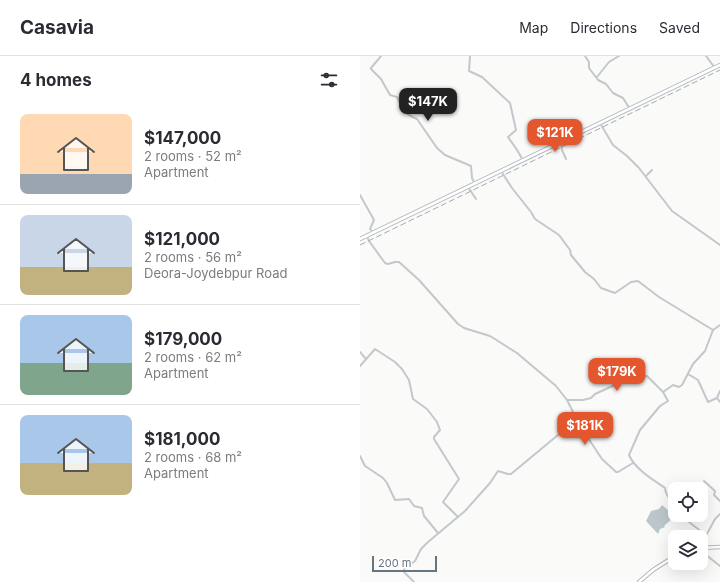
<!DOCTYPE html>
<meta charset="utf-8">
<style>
:root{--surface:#fff;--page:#f2f2f3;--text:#2b2b33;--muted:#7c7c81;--line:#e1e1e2;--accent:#e4572e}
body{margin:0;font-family:Inter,sans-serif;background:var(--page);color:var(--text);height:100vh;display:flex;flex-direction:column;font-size:15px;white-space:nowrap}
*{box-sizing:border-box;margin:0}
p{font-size:13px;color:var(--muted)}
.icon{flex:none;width:22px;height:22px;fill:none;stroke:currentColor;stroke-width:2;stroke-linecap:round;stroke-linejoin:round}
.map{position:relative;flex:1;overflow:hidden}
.details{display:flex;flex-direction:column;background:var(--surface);width:360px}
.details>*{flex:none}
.tools{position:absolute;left:308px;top:426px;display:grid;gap:8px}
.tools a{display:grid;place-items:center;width:40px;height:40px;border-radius:8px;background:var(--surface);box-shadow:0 4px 16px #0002;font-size:20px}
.scale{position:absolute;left:12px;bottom:10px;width:65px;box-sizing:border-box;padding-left:4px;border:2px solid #657683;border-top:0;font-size:11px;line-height:14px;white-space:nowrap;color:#657683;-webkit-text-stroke:3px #fff;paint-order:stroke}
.price{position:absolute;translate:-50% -34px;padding:0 9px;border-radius:8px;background:var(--accent);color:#fff;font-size:13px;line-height:26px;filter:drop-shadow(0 1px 2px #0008)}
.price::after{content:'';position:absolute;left:50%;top:24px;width:12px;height:9px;margin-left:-6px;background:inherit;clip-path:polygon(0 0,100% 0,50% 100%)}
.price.on{background:#222;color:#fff}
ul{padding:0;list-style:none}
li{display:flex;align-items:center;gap:12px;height:100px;padding:0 20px}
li+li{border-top:1px solid var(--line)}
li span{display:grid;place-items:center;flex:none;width:112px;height:80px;border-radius:8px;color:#555}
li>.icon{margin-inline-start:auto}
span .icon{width:48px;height:48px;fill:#fffc;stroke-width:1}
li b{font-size:17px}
h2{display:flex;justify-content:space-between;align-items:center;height:48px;padding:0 20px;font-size:17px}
header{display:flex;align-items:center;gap:24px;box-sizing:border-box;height:56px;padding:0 20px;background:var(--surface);border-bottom:1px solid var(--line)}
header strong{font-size:19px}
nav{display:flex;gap:22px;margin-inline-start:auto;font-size:14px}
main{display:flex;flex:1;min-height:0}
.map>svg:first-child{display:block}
</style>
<header>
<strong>Casavia</strong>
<nav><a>Map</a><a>Directions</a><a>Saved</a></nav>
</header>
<main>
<section class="details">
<h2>4 homes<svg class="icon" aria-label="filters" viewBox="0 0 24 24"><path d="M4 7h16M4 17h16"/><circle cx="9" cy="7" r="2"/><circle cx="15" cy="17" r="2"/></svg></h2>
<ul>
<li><span style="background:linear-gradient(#ffd9b3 75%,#9aa5b1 0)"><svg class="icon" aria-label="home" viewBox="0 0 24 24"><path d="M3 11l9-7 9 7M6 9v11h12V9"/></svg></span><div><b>$147,000</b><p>2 rooms · 52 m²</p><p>Apartment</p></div></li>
<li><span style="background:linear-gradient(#c9d6e8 65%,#c2b280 0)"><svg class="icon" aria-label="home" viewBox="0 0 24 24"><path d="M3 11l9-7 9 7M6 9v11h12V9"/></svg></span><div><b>$121,000</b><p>2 rooms · 56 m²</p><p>Deora-Joydebpur Road</p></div></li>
<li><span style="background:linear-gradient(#a9c7e8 60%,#7fa58c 0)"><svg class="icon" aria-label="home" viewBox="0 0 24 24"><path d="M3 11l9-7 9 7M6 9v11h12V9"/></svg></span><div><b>$179,000</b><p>2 rooms · 62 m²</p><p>Apartment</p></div></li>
<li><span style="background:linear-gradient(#a9c7e8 60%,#c2b280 0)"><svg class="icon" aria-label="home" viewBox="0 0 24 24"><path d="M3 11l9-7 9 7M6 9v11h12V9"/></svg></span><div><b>$181,000</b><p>2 rooms · 68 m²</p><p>Apartment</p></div></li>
</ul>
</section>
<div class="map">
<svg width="360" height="526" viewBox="0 0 360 526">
<rect width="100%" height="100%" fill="#fafaf8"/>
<!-- water -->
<path fill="#bbc7cb" d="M302,449l13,11 -11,10 1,1 -5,2 -2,5 -12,-13 5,-10 8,-2z"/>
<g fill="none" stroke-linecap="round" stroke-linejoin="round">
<defs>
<g id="secondary">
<path d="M0,183l360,-174"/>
<path d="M341,492l19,-1"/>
<path d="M279,526l14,-12 22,-14"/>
</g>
</defs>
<!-- secondary casing -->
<use href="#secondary" stroke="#b3babf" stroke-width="4.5"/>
<!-- street -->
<g stroke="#c3c8cc" stroke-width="2">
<path d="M21,0l-10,12v1l10,10 9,16 7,2c6,12 7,17 20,22l20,29 8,7 26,11 1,12 3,6"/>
<path d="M110,0l-1,15 13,6 28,26 6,27 -8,7c6,9 10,13 15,24"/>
<path d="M225,0l4,6v6l9,12 8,4 7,9 10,5 7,11"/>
<path d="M346,0l9,12"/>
<path d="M237,21l12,-15 10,-6"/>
<path d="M240,67l13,22 14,11 12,12 33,43 48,34"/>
<path d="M201,86l1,8 4,9"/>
<path d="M141,115l11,17 19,24 4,7 24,16 11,15 1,5 14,17 9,7 7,9 14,5 16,-11 7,-1 21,16 54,33"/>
<path d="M286,120l6,-6"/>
<path d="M108,131l8,12"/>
<path d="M0,139l14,25 -4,9 3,4"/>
<path d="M7,180l2,5 16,22 3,1 7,-2h4l20,18 39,44 6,4 26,8 8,5 19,12 39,33 11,14 13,26 22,33 14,13h2l15,-9"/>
<path d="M0,296l6,7"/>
<path d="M0,310l15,-17 20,13 7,7 7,11 4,19 14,10 10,13 3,8 -6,7v2l25,40 -16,23 15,15"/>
<path d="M328,318l10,6 10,22 9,-4 3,-7"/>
<path d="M303,336l10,-7 6,2 3,-2 11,-21 12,-13 8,-21 7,-5"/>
<path d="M357,342l3,4"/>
<path d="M207,344h16l8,-2 4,-4 22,-10 14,-12 7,7 9,-3 16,16 5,9 -8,5 -20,24 -11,25c6,14 23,24 36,33 0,7 6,12 10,19"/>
<path d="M0,400l5,10 18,12 4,5 8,17 14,-1 5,7 8,2 2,8 14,17"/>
<path d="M344,425l11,10 -1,4 6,6"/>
<path d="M320,459l27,21"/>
<path d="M341,489l14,-26 5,-5"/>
<path d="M341,495l19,15"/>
<path d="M54,526l-10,-10v-3l11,-8 6,-12 7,-7 37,-31 25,-28 8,-12 10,3h3l47,-39 22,-9"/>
</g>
<!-- secondary -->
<use href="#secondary" stroke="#fff" stroke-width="2.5"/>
<!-- rail -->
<path stroke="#a2aab0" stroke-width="1" stroke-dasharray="6 3" stroke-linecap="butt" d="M0,189l360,-175"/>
</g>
</svg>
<div class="tools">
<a><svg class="icon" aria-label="locate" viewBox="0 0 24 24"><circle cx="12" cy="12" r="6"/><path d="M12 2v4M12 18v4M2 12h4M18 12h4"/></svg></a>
<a><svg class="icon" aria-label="layers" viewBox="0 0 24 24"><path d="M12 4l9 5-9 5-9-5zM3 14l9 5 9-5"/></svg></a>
</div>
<div class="scale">200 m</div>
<b class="price on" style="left:68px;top:66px">$147K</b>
<b class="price" style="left:195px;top:97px">$121K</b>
<b class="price" style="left:257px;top:336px">$179K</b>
<b class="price" style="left:225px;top:390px">$181K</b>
</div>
</main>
